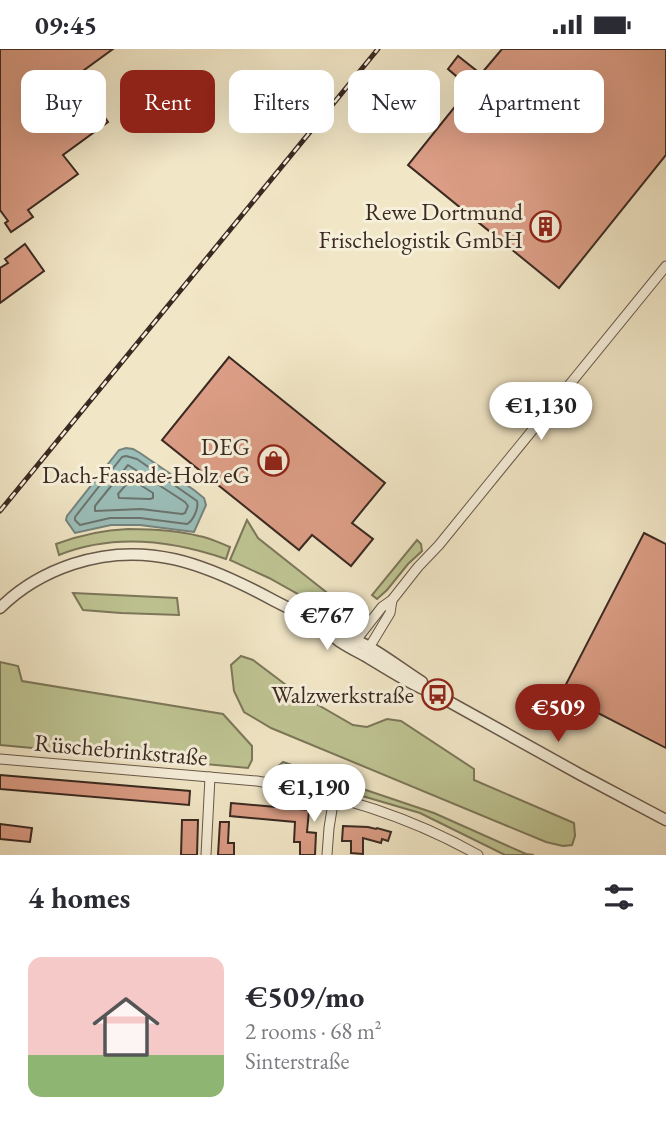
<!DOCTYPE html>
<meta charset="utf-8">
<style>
:root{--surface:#fff;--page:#f7f7f7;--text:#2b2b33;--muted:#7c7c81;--accent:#8f2418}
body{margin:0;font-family:"EB Garamond",serif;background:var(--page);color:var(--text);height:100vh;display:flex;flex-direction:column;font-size:26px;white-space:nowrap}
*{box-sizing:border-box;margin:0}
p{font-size:23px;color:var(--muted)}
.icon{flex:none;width:38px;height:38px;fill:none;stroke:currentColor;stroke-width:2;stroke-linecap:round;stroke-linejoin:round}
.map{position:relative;height:806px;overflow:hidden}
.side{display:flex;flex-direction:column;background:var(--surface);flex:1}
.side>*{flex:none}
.top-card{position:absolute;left:21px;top:21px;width:625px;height:63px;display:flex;gap:14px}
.price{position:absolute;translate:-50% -60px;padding:0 16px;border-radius:24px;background:#fff;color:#222;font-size:23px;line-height:46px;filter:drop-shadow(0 2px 4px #0008)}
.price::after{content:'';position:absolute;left:50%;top:42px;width:21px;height:16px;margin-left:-10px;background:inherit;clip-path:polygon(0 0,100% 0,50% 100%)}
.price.current{background:var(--accent);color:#fff}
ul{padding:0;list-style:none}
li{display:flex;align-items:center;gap:21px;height:175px;padding:0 28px}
li span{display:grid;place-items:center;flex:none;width:196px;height:140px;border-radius:14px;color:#555}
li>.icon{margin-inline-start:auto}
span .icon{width:84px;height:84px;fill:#fffc;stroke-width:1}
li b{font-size:30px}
h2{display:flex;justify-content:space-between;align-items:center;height:84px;padding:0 28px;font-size:30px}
.pill{padding:0 24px;border-radius:14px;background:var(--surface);box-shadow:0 7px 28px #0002;font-size:24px;line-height:63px}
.pill.current{background:var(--accent);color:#fff}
.status{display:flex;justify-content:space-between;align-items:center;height:49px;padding:0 35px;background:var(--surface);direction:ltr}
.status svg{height:19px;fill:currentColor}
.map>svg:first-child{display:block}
</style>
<div class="status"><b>09:45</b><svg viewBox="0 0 49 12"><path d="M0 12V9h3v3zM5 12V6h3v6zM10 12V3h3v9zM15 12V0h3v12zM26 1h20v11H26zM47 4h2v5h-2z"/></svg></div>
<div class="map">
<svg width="666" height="806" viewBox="0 0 666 806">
<rect width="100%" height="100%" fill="#f1e6c6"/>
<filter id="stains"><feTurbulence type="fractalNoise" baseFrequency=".00286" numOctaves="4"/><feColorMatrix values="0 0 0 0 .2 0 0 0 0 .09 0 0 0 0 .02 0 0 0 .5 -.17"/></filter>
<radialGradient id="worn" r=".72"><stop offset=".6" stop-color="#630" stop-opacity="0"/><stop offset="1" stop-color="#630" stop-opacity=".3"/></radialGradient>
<!-- green -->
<g fill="#bec492" stroke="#7c775a" stroke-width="2">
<path d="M247,471l11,18 87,69h7l6,8 -8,5 -11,-3 -70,-39 -39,-18z"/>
<path d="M128,480c24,0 48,1 71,7 11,2 21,7 31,11l-4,12c-55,-19 -112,-26 -167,-4l-3,-11c24,-9 46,-14 72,-15z"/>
<path d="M417,491l4,4 1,7 -14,13 -21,26 -10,9 -5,-4z"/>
<path d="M73,544l104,5 2,17 -58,-2 -38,-3z"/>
<path d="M241,607l12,4 41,31 59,34 14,2 20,-8 14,2 73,48v11l100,43 1,13 -3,9 -9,1 -17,-4 -275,-114 -27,-16 -10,-21 -3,-26z"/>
<path d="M0,613l18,4 4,15 201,33 29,32v14l-4,8 -248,-23z"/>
<path d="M283,713l151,51 92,41 8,1h-29l-85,-42 -146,-43z"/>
</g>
<!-- water -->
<path fill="#9bbeb9" stroke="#75837d" stroke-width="2" d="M126,399l7,1 7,4 54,37 10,8 2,7 -12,27 -54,-7h-29l-36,8 -9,-13 1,-4 52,-66z"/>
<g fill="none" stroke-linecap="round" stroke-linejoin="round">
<!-- shore -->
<g stroke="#6b746e" stroke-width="2">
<path d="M126,407l11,3 60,42c2,7 -4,20 -10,23l-47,-6h-30l-30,7 -5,-5v-3l47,-60z"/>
<path d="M128,416l57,37 3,4 -3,7 -3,1 -41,-5 -46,2v-5z"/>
<path d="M131,430l22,14v5l-3,1 -31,-1 -1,-4z"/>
</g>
</g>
<!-- building -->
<g fill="#db9d85" stroke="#3b2a22" stroke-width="2">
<path d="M0,0h113l-37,27 32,46 -45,33 15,19 -50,36 5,7 -22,15 -6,-9 3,-2 -8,-11z"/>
<path d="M502,0h164v106l-107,133 -151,-123 62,-77 -22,-19 10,-13 23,18z"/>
<path d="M25,195l19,27 -44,32v-35l8,-5 -3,-4z"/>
<path d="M229,308l156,126 -33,40 21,16 -22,27 -39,-31 -13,15 -137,-110z"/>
<path d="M644,484l22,11v204l-105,-54z"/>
<path d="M0,726l190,16 -1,14 -189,-16z"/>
<path d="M231,754l78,7 -2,22 9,1 -1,22h-15v-13h-6l1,-20 -65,-6z"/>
<path d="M182,771h16l-1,35h-16z"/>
<path d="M220,773h9l-1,21h6v12h-16z"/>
<path d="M0,775l32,4 -2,14 -30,-3z"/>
<path d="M343,777l25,1 8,2 1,-1 14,4 -3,9 -6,-2 -1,4 -18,-5v16l-12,-1v-12h-9z"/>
</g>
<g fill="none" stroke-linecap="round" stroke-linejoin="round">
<defs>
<g id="minor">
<path d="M353,595l29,-37 10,-7 26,-33 21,-22 227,-279"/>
<path d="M367,602l23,-38 2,-13"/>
<path d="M0,710l257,22c77,12 152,35 221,74"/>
<path d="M206,806l4,-78"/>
<path d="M327,806l2,-27 5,-31"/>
</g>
<g id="tertiary">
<path d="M0,559c20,-20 46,-35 73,-44 73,-24 133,0 198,35 17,9 36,18 52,28 6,4 10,10 16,14 9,6 19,11 28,16 23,14 45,28 70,38l144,80 85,45"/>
<path d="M327,580c36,9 64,33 95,53"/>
</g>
</defs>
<!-- minor casing -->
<use href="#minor" stroke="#68594b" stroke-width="11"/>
<!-- tertiary casing -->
<use href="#tertiary" stroke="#68594b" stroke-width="13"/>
<!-- minor -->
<use href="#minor" stroke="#f6efda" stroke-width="9"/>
<!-- tertiary -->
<use href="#tertiary" stroke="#f6efda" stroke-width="10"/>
<defs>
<path id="rail" d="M0,462l378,-462"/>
</defs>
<!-- rail casing -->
<use href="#rail" stroke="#3b2a22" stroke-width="5"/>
<!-- rail -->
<use href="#rail" stroke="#f6efda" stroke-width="2.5" stroke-dasharray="8" stroke-linecap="butt"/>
</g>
<!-- icons -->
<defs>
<symbol id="building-ring" viewBox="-11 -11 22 22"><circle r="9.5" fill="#f6efda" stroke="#8f2418" stroke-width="1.5"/><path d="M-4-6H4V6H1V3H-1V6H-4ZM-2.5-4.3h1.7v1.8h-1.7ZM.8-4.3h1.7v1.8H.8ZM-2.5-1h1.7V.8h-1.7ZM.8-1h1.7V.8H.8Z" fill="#8f2418"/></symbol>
<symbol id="shop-ring" viewBox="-11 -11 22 22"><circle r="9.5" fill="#f6efda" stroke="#8f2418" stroke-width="1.5"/><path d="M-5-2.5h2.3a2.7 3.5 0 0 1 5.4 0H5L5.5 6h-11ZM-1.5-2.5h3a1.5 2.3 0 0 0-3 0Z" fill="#8f2418"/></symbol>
<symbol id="bus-ring" viewBox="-11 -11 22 22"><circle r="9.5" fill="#f6efda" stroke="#8f2418" stroke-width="1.5"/><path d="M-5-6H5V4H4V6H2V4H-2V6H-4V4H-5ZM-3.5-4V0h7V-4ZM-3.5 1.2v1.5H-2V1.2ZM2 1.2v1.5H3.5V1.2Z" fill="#8f2418"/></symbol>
</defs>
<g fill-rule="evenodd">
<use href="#building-ring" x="528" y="160" width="35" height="35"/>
<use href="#shop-ring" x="256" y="394" width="35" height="35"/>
<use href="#bus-ring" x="420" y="628" width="35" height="35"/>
</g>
<g text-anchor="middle" stroke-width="6" stroke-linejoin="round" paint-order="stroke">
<!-- poi labels -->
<g font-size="24" fill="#3b2a22" stroke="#f6efda" text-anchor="end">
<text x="523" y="171">Rewe Dortmund<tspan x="523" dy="28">Frischelogistik GmbH</tspan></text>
<text x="250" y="406">DEG<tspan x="250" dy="28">Dach-Fassade-Holz eG</tspan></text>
<text x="414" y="654">Walzwerkstraße</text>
</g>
<!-- street labels -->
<g font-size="24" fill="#3b2a22" stroke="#f6efda">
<text transform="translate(121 701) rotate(5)" y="8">Rüschebrinkstraße</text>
</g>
</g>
<rect width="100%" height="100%" filter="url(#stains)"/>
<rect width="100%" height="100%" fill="url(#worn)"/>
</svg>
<b class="price" style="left:541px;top:393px">€1,130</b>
<b class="price" style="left:327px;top:603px">€767</b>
<b class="price current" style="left:558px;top:695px">€509</b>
<b class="price" style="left:314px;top:775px">€1,190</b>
<div class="top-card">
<a class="pill">Buy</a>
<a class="pill current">Rent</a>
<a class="pill">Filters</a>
<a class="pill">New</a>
<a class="pill">Apartment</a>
</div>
</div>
<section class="side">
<h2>4 homes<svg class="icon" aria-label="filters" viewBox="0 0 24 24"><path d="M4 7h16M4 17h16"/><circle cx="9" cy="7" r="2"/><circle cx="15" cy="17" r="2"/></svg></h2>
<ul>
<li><span style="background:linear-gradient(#f6c9c9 70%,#8fb573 0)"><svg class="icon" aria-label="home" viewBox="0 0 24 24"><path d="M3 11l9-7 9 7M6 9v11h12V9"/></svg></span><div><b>€509/mo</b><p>2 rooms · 68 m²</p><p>Sinterstraße</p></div></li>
</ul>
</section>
